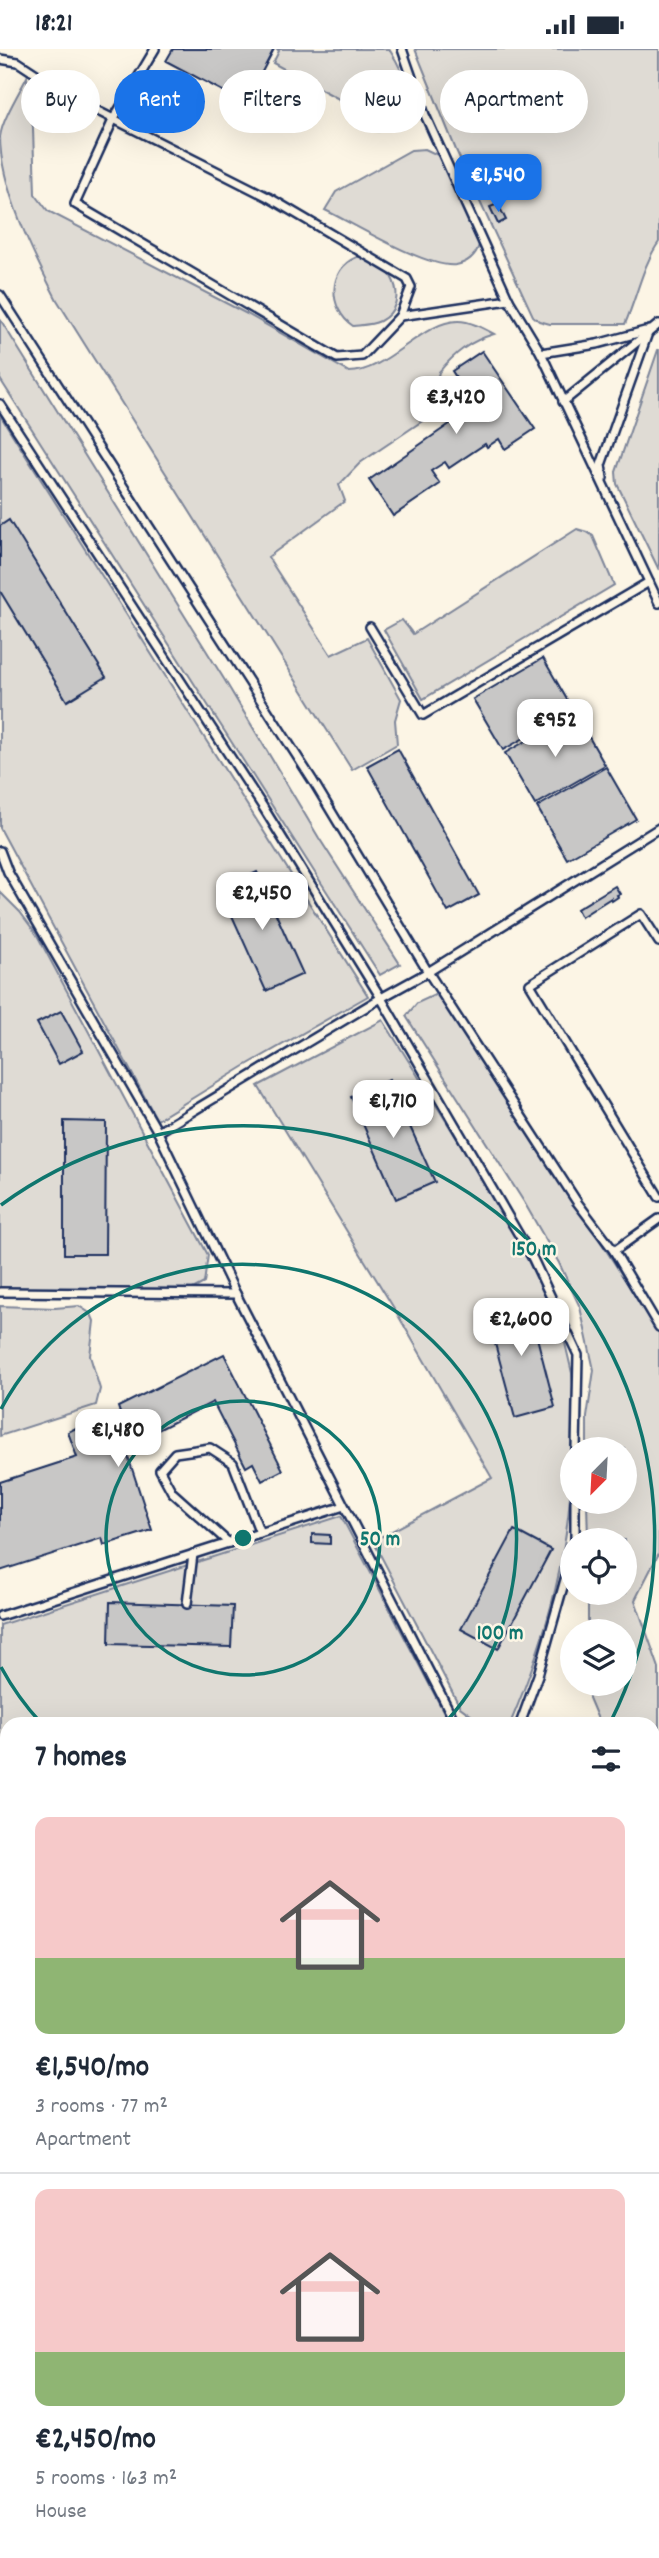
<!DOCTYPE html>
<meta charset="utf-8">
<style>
:root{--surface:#fff;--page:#f6f6f7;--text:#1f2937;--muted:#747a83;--line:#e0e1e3;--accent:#1a73e8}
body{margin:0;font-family:Dekko,sans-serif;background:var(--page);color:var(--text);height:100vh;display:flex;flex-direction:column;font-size:26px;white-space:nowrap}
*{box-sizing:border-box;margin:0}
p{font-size:23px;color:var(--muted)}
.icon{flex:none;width:38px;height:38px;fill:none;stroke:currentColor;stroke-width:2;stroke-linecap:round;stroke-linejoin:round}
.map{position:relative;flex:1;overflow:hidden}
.drawer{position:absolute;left:0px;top:1668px;width:660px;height:842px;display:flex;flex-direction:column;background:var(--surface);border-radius:21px 21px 0 0;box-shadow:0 7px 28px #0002}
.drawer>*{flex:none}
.guide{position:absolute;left:21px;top:21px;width:618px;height:63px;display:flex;gap:14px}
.needle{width:46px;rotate:204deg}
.buttons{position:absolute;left:560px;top:1388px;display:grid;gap:14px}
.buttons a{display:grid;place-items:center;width:77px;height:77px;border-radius:50%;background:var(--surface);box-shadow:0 7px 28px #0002;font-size:35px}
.price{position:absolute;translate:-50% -60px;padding:0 16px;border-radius:14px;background:#fff;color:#222;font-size:23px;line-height:46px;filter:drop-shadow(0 2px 4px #0008)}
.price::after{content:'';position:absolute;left:50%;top:42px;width:21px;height:16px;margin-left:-10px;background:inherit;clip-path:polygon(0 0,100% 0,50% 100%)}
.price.current{background:var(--accent);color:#fff}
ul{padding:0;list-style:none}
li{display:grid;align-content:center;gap:14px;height:371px;padding:0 35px}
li+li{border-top:2px solid var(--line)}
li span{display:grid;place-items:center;height:217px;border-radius:14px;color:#555}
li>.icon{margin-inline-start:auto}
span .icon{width:126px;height:126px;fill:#fffc;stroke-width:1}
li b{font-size:30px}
h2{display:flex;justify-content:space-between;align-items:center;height:84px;padding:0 35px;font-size:30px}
.chip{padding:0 24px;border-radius:32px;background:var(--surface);box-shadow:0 7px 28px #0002;font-size:24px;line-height:63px}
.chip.current{background:var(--accent);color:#fff}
.status{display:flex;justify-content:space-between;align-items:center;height:49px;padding:0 35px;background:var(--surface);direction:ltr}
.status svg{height:19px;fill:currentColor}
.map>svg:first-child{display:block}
</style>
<div class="status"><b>18:21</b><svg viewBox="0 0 49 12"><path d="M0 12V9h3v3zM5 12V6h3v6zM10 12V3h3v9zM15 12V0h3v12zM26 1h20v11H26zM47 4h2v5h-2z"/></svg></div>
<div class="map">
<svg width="659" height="2509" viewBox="0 0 659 2509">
<rect width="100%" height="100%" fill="#fcf5e5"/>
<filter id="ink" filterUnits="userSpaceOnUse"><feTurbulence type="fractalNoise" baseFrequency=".0143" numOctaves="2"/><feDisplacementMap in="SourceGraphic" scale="14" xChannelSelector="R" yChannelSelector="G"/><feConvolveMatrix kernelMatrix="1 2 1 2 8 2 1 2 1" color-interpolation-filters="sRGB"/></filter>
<g filter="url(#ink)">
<!-- built -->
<path fill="#ece7dc" d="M0,2318h7v184h168l-1,7h-174z"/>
<!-- green -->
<g fill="#dfdbd4" stroke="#7d8599" stroke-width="2">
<path d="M277,0h112c8,12 16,27 18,42 1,14 -14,37 -27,40 -7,1 -11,-1 -16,-4l6,-11 -97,-53 6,-12z"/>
<path d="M415,0h244v193c-17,24 -22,55 -34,82h-75l-11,-3 -6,-5 -77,-166z"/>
<path d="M27,28l6,51 2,66 13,17 199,103 102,58c38,0 73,-51 109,-51 12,0 25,7 36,13 -24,7 -39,19 -55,38l-1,4c3,8 11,15 12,24l-4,5 -86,58 -21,22 6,16 -77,56 63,98 36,-17 34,61 -6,21 2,24 -45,26 -295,-470c-23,-44 -57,-113 -57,-163 2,-17 19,-44 27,-60z"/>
<path d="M425,100l17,8 37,88c-3,11 -12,18 -23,20 -29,4 -102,-41 -131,-55l11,-18 75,-42z"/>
<path d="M357,208c33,-2 57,46 23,64 -8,4 -18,4 -27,5 -25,-17 -26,-57 4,-69z"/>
<path d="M0,270l224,360 95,159 81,126 -20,11 -380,-596z"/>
<path d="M658,301h1v220l-42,-86 -1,-12z"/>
<path d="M0,366l368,581 -125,71 -86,53 -157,-292z"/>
<path d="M577,480l10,3 6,4 21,49 -191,114 -39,-69 18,-10 11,14z"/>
<path d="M0,843l20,20 17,23 171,320 -4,28 -17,9 -187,-3z"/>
<path d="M441,943l218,341v220l-24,47 24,68v288l-6,-2v-230h-53l-11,-26v-14l36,-1v-52h-37v-38h37v-53h-37l-1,-38 38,-1v-52h-38v-32l7,-47 -14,-63 -21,-44 -35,-61 -118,-186 11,-13z"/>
<path d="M383,971l123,197 55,109 11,47 4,46 -1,30h-3c0,98 -24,185 -62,275h-27l-23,-17 -87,-166 119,-63 -97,-168 -137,-224z"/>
<path d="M0,1257l55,2 24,-2 12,8 3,7 -4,35 10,33 -4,16 -96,31z"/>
<path d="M341,1467l109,208h-443v236l-7,2v-337z"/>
<path d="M7,1943v351l-7,1v-350z"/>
<path d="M0,2314h5l-5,144z"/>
<rect x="344" y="2503" width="68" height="6"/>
</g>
<!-- building -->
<g fill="#c8c7c6" stroke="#1b2f5e" stroke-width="2">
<path d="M173,0h101l-22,42 -13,-7 -7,12 -66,-35z"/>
<path d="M498,155l8,16 -8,4 -8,-17z"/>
<path d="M482,302l53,78 -30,20 -6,-10 -12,8 -2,-3 -36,24 -4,-6 -14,9 9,13 -47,32 -24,-36 98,-68 3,4 8,-5 -26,-40z"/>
<path d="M9,471l97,157 -39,24 -67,-110v-65z"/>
<path d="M543,609l30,52 -70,40 -30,-51z"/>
<path d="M575,664l30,52 -70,40 -30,-52z"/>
<path d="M398,700l81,146 -31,17 -81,-146z"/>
<path d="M606,718l30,52 -69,40 -30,-52z"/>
<path d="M257,823l46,102 -37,17 -46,-102z"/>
<path d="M615,837l5,8 -3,1 1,2 -6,4 -1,-3 -30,19 -4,-8z"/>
<path d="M61,962l22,40 -24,13 -22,-41z"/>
<path d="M389,1031l46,102 -39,17 -45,-102z"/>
<path d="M64,1072l42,1 -1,132h-41z"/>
<path d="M527,1250l28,108 -40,11 -29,-108z"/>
<path d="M224,1305l59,116 -21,11 -9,-18 -7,4 -33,-65 -71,36 -2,-6 -17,9 29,89 -48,15 -2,-7 -102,33v-89l77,-25 -9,-25 28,-14 2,5 22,-10 -2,-6z"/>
<path d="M514,1481l37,20 -53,99 -37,-20z"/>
<path d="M312,1485l18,1v9l-18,-1z"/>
<path d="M110,1553l123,4 -2,41 -122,-3z"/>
<path d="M4,2333h3v169h107v7h-111z"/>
<rect x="240" y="2502" width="40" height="7"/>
<rect x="446" y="2502" width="52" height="7"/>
<path d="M555,2502h51v7h-52z"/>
</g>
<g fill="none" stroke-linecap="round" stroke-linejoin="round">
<defs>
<g id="lane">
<path d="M402,0l23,66 84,185 32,53 118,250"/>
<path d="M0,10l18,3 58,38 192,97 139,82 4,8 -11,29 -38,40 -25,2 -262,-154 39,-86 41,-69"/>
<path d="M0,246l313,486 115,191 149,230 37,49 45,76"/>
<path d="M400,267l109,-16"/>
<path d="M541,304l56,-9 48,-13"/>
<path d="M563,353l96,-78"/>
<path d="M0,355l263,403 118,191 152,261 45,96 -2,94"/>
<path d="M603,429l-2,-13 48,-135"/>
<path d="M370,578l53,88 226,-133"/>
<path d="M0,802l8,21 150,260 78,162 220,430"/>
<path d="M659,893l-18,-28 -111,70 129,213"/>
<path d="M158,1083l223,-134 47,-26 231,-144"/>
<path d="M614,1202l45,-32"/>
<path d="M0,1243l236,2"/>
<path d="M575,1491v-39"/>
<path d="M229,1494l-57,-51 -12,-22 15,-17 35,-5 23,15 27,70"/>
<path d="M187,1555l6,-50"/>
<path d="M0,1567l344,-110"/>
<path d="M520,1675l18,-49 34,-120"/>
<path d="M653,2019h2"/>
<path d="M0,2306h7"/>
<path d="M653,2345h6"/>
<path d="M154,2502v7"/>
<path d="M336,2502v7"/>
<path d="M514,2509v-7"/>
<path d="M632,2509v-7"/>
</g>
<g id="secondary">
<path d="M0,1922l7,-2"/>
<path d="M653,1937l6,3"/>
</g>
</defs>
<!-- lane casing -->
<use href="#lane" stroke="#1b2f5e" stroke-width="12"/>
<!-- secondary casing -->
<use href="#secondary" stroke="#1b2f5e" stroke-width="26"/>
<!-- lane -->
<use href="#lane" stroke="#fcf5e5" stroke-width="7"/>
<!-- secondary -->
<use href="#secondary" stroke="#fcf5e5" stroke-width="21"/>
</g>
</g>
<!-- distance rings -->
<g fill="none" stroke="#0f766e" stroke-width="3.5">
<circle cx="243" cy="1489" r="137"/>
<path d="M41 1674A274 274 0 0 1 1 1618M1 1360A274 274 0 1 1 445 1674"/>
<path d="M1 1156A411 411 0 0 1 611 1672"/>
</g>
<circle cx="243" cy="1489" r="10" fill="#0f766e" stroke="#fcf5e5" stroke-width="3.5"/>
<g font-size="21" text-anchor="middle" font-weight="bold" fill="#0f766e" stroke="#fcf5e5" stroke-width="5" stroke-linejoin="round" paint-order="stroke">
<text x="534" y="1206">150 m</text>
<text x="380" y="1496">50 m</text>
<text x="500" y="1590">100 m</text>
</g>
</svg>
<div class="buttons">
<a><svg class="needle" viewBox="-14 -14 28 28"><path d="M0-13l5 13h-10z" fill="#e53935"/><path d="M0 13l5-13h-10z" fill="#747a83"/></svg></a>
<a><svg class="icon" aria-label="locate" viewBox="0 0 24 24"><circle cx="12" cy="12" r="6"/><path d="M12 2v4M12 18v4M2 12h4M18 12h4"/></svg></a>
<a><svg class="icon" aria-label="layers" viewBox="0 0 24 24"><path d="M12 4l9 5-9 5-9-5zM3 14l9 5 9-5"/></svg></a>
</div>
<b class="price current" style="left:498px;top:165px">€1,540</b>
<b class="price" style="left:456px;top:387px">€3,420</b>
<b class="price" style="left:555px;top:710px">€952</b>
<b class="price" style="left:262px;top:883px">€2,450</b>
<b class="price" style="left:393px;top:1091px">€1,710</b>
<b class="price" style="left:521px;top:1309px">€2,600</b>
<b class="price" style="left:118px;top:1420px">€1,480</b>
<div class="guide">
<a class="chip">Buy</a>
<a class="chip current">Rent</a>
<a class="chip">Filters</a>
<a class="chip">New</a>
<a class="chip">Apartment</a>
</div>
<section class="drawer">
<h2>7 homes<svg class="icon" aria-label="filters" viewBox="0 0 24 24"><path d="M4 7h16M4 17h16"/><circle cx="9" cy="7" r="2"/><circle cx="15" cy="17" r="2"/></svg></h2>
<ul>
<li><span style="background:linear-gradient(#f6c9c9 65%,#8fb573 0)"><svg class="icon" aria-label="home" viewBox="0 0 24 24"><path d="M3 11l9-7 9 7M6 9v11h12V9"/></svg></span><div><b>€1,540/mo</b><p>3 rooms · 77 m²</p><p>Apartment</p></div></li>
<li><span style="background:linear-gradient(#f6c9c9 75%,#8fb573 0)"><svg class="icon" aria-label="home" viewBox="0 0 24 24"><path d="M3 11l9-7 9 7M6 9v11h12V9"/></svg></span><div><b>€2,450/mo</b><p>5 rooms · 163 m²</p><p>House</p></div></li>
</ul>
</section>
</div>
